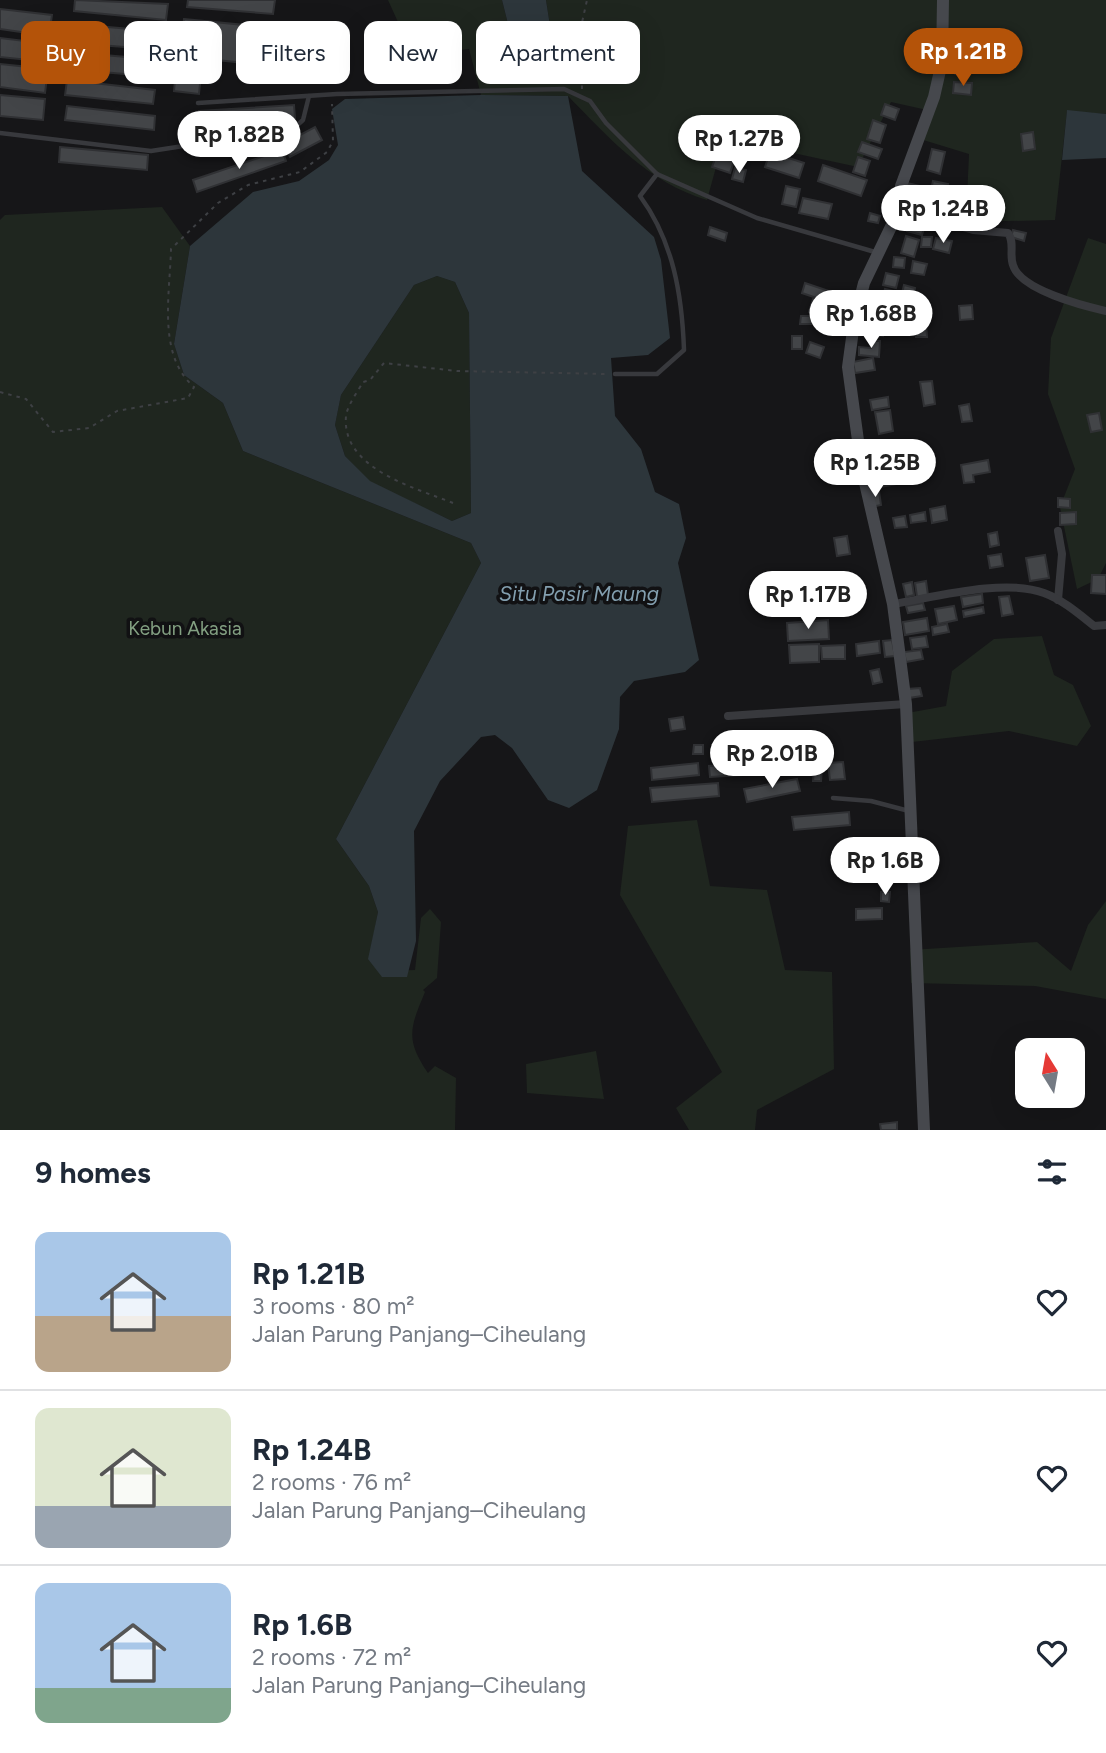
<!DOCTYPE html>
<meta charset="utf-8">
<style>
:root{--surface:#fff;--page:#f6f6f7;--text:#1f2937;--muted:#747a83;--line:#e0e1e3;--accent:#b45309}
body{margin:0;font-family:Figtree,sans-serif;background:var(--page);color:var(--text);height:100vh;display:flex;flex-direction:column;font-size:26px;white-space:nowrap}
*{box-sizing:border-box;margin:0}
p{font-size:23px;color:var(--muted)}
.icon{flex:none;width:38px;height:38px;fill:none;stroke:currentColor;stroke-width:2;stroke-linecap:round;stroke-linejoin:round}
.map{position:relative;height:1130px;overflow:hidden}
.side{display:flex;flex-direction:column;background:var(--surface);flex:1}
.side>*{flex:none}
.hud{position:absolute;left:21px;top:21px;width:700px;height:63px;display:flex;gap:14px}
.needle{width:46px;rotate:349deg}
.tools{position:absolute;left:1015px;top:1038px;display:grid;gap:14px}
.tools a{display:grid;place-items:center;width:70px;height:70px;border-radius:14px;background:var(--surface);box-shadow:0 7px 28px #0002;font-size:35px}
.price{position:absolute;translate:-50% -60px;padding:0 16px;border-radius:24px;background:#fff;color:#222;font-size:23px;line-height:46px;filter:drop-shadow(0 2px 4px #0008)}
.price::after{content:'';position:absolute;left:50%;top:42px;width:21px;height:16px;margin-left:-10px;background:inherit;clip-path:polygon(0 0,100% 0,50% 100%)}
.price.selected{background:var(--accent);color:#fff}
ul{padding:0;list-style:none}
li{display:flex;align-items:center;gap:21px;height:175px;padding:0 35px}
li+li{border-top:2px solid var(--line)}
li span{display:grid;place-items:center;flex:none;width:196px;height:140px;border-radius:14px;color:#555}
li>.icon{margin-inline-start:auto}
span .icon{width:84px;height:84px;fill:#fffc;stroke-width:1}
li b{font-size:30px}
h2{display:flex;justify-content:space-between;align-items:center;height:84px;padding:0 35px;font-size:30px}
.tag{padding:0 24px;border-radius:14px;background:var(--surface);box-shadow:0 7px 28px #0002;font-size:24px;line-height:63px}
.tag.selected{background:var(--accent);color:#fff}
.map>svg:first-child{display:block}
</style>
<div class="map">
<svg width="1106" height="1130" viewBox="0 0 1106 1130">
<rect width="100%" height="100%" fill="#161618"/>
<!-- green -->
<g fill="#1f261f">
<path d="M388,0h114l11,44 42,13 -9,-57h560v114l-39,-3 -12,109 -89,2 3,-68 -49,-15 7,-29 -36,-8 -33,65 -134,-29 -17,62c-58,-17 -98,-62 -139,-104l-87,-1 -12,-46 -56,6z"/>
<path d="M162,207l28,39 -16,98 10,31 39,28 20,48 228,92 10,20 -145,276 33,47 9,26 -9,47 15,12 31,-1 6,-52 9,-9 11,13 -4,56 -14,12 2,2c-15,36 -20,47 3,81l7,-7 21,12 -1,52h-455v-910l5,-5z"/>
<path d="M1088,238l18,6v319l-8,16 -21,10 -17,-82 15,-38 -27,-75 3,-56z"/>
<path d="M437,276l18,6 14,31 2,200 -19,8 -82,-39 -25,-26 -10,-31 6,-30 73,-110z"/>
<path d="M1042,636l12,39 19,10 18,41 -14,20 -68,-15 -106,12 -1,-29 44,-8 6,-35 42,-32z"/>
<path d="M697,820l13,66 57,4 18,80 47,2 2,97 -77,41 -2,20h-66l-13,-22 46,-36 -102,-177 8,-69z"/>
<path d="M1106,901v98l-71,-13 -124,-3 -1,-33 127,-8 34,29 17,-46z"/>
<path d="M596,1051l8,48 -77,-6 -1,-29z"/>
</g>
<!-- water -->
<g fill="#2d363b" fill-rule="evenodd">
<path d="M502,0h44l9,58 -19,12 -23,-26z"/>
<path d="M481,95l87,1 14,75 72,66 7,23 9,78 -22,17 -37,3 4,58 26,33 14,43 24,12 7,34 -8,25 21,97 -14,12 -51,9 -14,16 -1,32 -22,61 -28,18 -21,-8 -36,-52 -17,-13 -14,2 -41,44 -26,50 2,110 -9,36h-25l-14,-18 10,-47 -9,-26 -33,-47 145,-276 -10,-20 -228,-92 -20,-48 -39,-28 -10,-31 16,-98 63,-54 46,-11 30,-21 9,-15 -6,-36 13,-10zM437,276l18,6 14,31 2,200 -19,8 -82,-40 -25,-25 -10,-31 6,-30 73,-110z"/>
<path d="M1067,110l39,4v44l-44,2z"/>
</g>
<!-- building -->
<g fill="#434548" stroke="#303134" stroke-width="2">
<path d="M75,0l93,4 -2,16 -92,-9z"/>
<path d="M188,0h87l-2,14 -86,-7z"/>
<path d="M0,9l52,6 -3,21 -49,-7z"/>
<path d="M184,19l91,9 -4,38 -91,-10z"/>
<path d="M73,24l92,8 -1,18 -92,-7z"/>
<path d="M0,38l50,6 -2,18 -48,-5z"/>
<path d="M68,52l94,8 -2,17 -94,-8z"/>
<path d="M177,60l25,3 -3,31 -25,-3z"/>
<path d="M957,62h11l-1,13 -12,-1z"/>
<path d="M0,64l48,5 -3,24 -45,-6z"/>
<path d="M67,80l88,10 -2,14 -88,-9z"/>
<path d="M954,82l18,1 -1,12 -18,-2z"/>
<path d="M0,95l45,4 -2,21 -43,-4z"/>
<path d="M885,104l14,5 -4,11 -14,-5z"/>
<path d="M294,105l1,13 -95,7 -1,-14z"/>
<path d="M67,106l88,10 -1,14 -89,-10z"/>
<path d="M873,120l13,5 -6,18 -13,-4z"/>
<path d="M315,127l7,13 -32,17 -7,-13z"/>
<path d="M1033,132l2,17 -12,2 -2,-17z"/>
<path d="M862,142l20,7 -4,10 -20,-7z"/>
<path d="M721,143l17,6 -8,24 -18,-6z"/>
<path d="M60,147l88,8 -1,15 -88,-8z"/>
<path d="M932,149l13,3 -5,22 -13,-4z"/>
<path d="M282,150l4,11 -89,31 -4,-12z"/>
<path d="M770,152l34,11 -5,15 -34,-11z"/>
<path d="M858,157l12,4 -5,15 -12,-4z"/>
<path d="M823,165l44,15 -6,16 -43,-15z"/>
<path d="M735,168l11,2 -3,12 -11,-3z"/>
<path d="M933,181l15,3 -4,22 -16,-3z"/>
<path d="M907,183l17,4 -3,14 -17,-4z"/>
<path d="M786,186l14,3 -4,18 -14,-3z"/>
<path d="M803,198l29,6 -4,15 -29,-6z"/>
<path d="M870,213l10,3 -2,7 -10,-2z"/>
<path d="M910,221l15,4 -3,10 -15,-4z"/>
<path d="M710,227l17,6 -2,8 -17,-6z"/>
<path d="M1013,230l13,3 -2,8 -13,-4z"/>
<path d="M906,236l13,4 -5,17 -13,-4z"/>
<path d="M922,237h10l-1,10h-10z"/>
<path d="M936,238l16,3 -3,12 -16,-4z"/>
<path d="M894,257l11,1 -1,10 -11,-1z"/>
<path d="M913,261l14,3 -3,11 -13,-2z"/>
<path d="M886,273l13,3 -3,12 -13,-3z"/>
<path d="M805,283l30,10 -4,10 -29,-10z"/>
<path d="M904,285l11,3 -3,16 -12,-3z"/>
<path d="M885,289l12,3 -3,12 -12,-3z"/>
<path d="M813,299l9,3 -5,13 -8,-3z"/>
<path d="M972,305l1,14 -13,1 -1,-14z"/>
<path d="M880,310l11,3 -3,10 -12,-3z"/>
<path d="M801,316h12v8h-13z"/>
<path d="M916,323h10l1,14h-11z"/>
<path d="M866,326l18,3 -1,7 -18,-3z"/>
<rect x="792" y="336" width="10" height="13"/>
<path d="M872,341h8l-1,16 -20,-2v-8l12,1z"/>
<path d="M810,342l14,5 -4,11 -14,-5z"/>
<path d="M873,358l2,12 -20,3 -2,-11z"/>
<path d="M932,381l3,23 -11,2 -4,-24z"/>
<path d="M888,397l1,10 -17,3 -2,-10z"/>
<path d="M969,404l3,17 -10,1 -3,-16z"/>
<path d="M890,410l3,21 -14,3 -4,-22z"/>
<path d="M1099,413l3,17 -11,2 -4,-17z"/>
<path d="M917,441l2,17 -12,2 -3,-17z"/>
<path d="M888,442l1,8 -12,2 -1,-9z"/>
<path d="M877,452l3,17 -13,2 -3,-17z"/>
<path d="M988,460l2,12 -17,3 1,7 -10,1 -3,-18z"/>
<path d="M895,472l2,12 -17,3 -2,-12z"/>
<path d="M879,491l2,14 -10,2 -2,-15z"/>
<path d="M1058,498l12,1v9l-12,-1z"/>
<path d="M945,506l2,14 -15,3 -2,-14z"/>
<path d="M925,512l1,9 -15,2 -1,-8z"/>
<path d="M1076,512v12l-16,1v-12z"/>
<path d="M905,516l2,11 -12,1 -2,-10z"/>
<path d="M997,532l2,13 -9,2 -2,-13z"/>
<path d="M847,536l3,18 -13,2 -3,-18z"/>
<path d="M1001,554l2,12 -13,2 -2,-12z"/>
<path d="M1045,555l4,23 -19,3 -4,-23z"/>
<path d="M1092,575h14v19l-15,-1z"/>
<path d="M926,581l2,14 -11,2 -2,-14z"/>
<path d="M912,582l2,13 -8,2 -3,-13z"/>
<path d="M982,594l1,9 -20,4 -2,-10z"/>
<path d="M1009,596l4,18 -11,2 -3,-19z"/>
<path d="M923,603l2,7 -17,3 -2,-7z"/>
<path d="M954,606l3,14 -19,4 -3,-15z"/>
<path d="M983,607l1,6 -20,4 -1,-6z"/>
<path d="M927,618l2,13 -24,4 -2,-13z"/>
<path d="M828,620l1,19 -41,2 -1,-18z"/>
<path d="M947,624l2,8 -16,3 -1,-8z"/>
<path d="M926,636l2,11 -16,2 -2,-11z"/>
<path d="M892,640l3,16 -10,1 -2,-16z"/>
<path d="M879,641l1,12 -23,3 -1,-12z"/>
<path d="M819,644v18l-29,1 -1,-18z"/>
<path d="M845,645v14h-23l-1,-13z"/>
<path d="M921,650l2,9 -17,3 -2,-10z"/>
<path d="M879,669l3,13 -9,2 -3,-13z"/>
<path d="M920,688l2,8 -13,2 -2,-9z"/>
<path d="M683,717l2,12 -14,2 -2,-12z"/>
<path d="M694,745h9v9h-10z"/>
<path d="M791,760l1,12 -82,5 -1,-11z"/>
<path d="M843,762l2,17 -15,1 -2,-17z"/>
<path d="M698,763l1,12 -47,5 -1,-12z"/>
<path d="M814,768l8,1 -1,12h-8z"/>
<path d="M797,779l3,12 -53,11 -3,-13z"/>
<path d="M718,783l1,13 -67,6 -2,-14z"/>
<path d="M849,812l1,13 -56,5 -2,-13z"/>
<path d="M881,892h9l-1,10 -8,-1z"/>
<path d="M882,908v11l-26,1v-11z"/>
<path d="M897,1122v8h-16l-1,-6z"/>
</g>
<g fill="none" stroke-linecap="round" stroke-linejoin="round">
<!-- path -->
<g stroke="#3e4044" stroke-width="2" stroke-dasharray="3.5 5" stroke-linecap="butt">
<path d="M582,89l-1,-62 6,-27"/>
<path d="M0,392l26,7 27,33 36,-4 28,-17 71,-13 6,-11c-37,-32 -24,-93 -23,-138l47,-46 30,-18 52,-13 27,-20 6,-11 -1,-37"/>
<path d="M453,503c-37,-15 -112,-34 -107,-87 1,-10 12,-25 17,-34l7,-2 14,-17 73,8 150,3"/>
</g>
<!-- lane -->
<g stroke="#38393d" stroke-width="4.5">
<path d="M198,103l139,-9 227,-5 26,12 16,22 51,51 100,44 118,34"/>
<path d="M0,133l151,18 142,-22 10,-9 6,-24"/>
<path d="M615,374h42l27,-24c-2,-56 -11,-109 -44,-154l17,-22"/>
<path d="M833,798l38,3 38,10"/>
</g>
<!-- street -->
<g stroke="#38393d" stroke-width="8">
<path d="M900,208l73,22 35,3c7,10 1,21 5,32 7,25 71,41 93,46"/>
<path d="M1058,600l4,-46 -4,-23"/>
<path d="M893,604c42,-7 112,-26 151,-11 19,7 35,21 50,33l12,-1"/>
<path d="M728,716l178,-12"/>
</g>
<!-- secondary -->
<path stroke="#46484d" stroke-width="12" d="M924,1130l-18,-426 -13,-100 -31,-134 -14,-103 6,-44 10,-40 36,-75 1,-22 33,-89 8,-35 1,-62"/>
</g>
<g text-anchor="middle" stroke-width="7" stroke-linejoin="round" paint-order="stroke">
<!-- park labels -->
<g font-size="19" fill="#83a082" stroke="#111113">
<text x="185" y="635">Kebun Akasia</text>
</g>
<!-- water labels -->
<g font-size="21" font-style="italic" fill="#839faf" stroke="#111113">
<text x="579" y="601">Situ Pasir Maung</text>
</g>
</g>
</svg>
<div class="tools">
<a><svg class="needle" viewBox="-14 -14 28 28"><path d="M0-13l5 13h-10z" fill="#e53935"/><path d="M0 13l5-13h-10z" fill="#747a83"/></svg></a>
</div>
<b class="price selected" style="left:963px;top:88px">Rp 1.21B</b>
<b class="price" style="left:239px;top:171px">Rp 1.82B</b>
<b class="price" style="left:739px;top:175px">Rp 1.27B</b>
<b class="price" style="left:943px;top:245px">Rp 1.24B</b>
<b class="price" style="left:871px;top:350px">Rp 1.68B</b>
<b class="price" style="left:875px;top:499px">Rp 1.25B</b>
<b class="price" style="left:808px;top:631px">Rp 1.17B</b>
<b class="price" style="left:772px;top:790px">Rp 2.01B</b>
<b class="price" style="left:885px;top:897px">Rp 1.6B</b>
<div class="hud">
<a class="tag selected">Buy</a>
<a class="tag">Rent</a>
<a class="tag">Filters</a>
<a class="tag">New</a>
<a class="tag">Apartment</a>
</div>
</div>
<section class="side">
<h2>9 homes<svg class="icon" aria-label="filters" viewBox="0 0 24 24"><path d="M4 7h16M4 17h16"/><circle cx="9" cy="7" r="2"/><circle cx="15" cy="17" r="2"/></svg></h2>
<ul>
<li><span style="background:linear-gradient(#a9c7e8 60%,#b9a48a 0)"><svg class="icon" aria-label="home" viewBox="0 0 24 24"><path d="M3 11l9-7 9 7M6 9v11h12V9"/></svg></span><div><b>Rp 1.21B</b><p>3 rooms · 80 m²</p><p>Jalan Parung Panjang–Ciheulang</p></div><svg class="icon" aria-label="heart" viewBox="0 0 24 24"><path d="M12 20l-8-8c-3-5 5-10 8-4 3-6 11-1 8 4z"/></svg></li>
<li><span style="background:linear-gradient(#dfe7d0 70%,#9aa5b1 0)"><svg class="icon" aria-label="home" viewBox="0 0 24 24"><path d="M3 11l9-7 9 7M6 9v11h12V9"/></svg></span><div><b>Rp 1.24B</b><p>2 rooms · 76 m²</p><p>Jalan Parung Panjang–Ciheulang</p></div><svg class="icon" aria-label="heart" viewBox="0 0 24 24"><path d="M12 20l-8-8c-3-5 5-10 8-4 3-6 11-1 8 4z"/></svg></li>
<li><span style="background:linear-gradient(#a9c7e8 75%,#7fa58c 0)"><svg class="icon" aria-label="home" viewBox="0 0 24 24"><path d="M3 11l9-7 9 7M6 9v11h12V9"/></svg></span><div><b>Rp 1.6B</b><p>2 rooms · 72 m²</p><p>Jalan Parung Panjang–Ciheulang</p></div><svg class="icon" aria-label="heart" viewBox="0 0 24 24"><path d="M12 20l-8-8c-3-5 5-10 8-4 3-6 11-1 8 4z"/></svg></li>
</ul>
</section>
